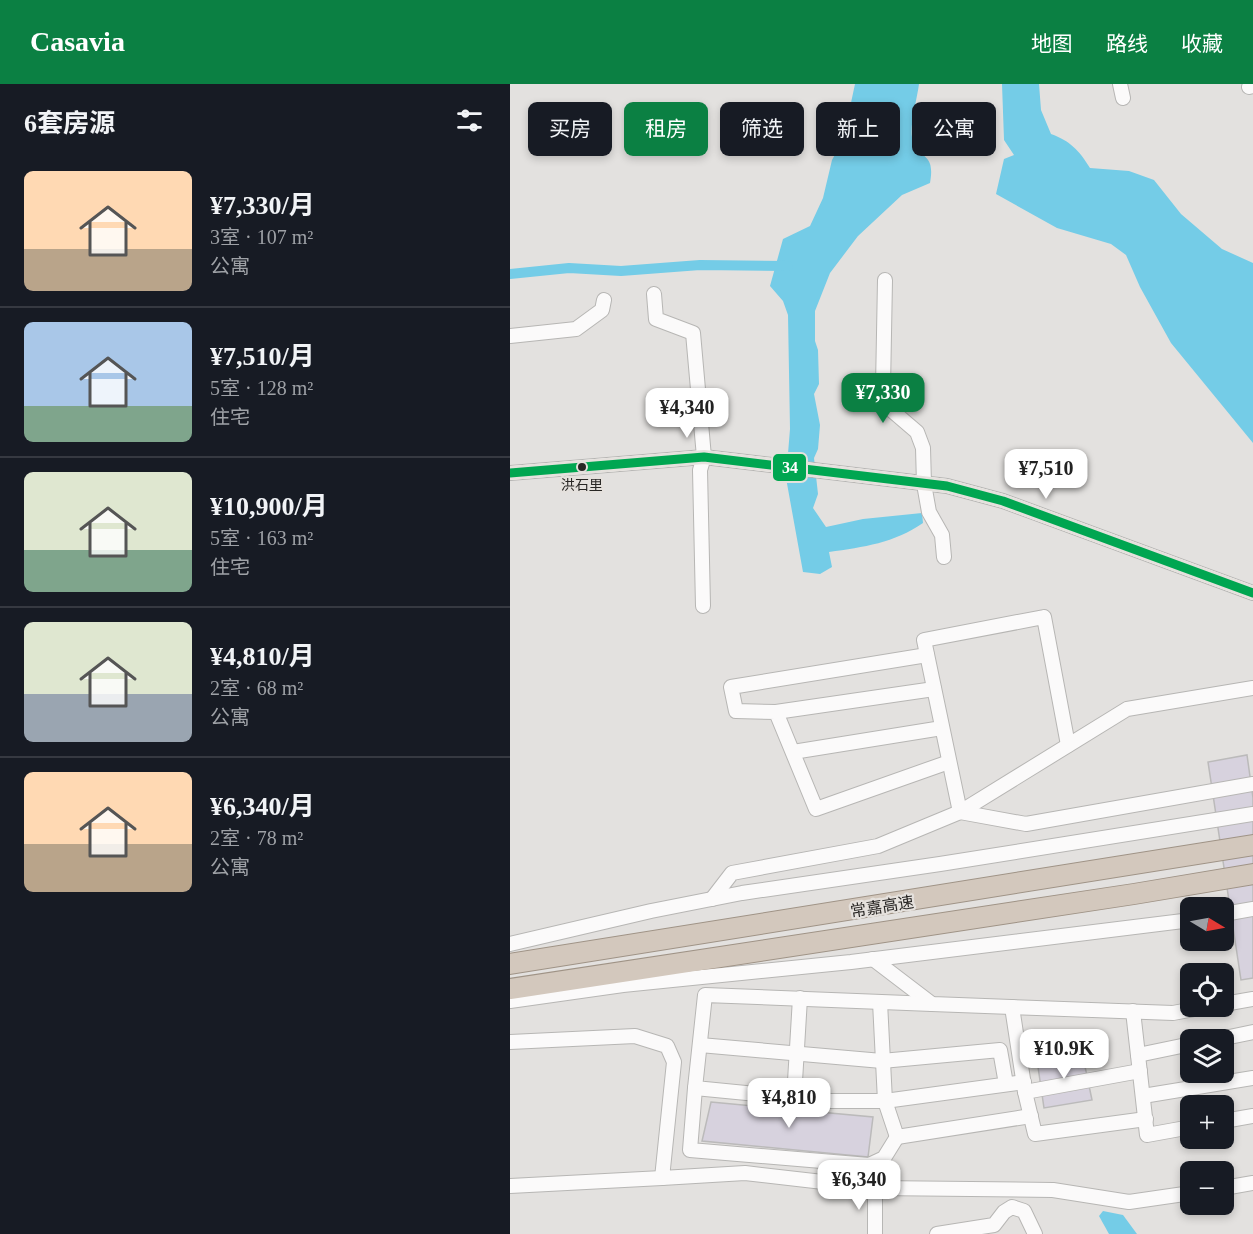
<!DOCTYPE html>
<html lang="zh">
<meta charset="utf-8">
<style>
:root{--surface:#171b24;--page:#242831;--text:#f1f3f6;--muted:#9ea1a6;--line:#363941;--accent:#0b8043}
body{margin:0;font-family:"Times New Roman","Noto Sans SC",serif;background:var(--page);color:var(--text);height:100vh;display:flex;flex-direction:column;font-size:22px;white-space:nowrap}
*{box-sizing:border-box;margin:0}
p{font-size:20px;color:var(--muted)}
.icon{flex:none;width:33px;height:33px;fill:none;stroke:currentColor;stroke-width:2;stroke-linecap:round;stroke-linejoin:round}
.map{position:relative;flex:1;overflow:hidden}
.drawer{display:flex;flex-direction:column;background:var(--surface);width:510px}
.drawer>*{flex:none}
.banner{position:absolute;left:18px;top:18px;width:570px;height:54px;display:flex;gap:12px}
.needle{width:39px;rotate:100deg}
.buttons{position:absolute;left:670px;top:813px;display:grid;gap:12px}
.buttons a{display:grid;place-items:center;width:54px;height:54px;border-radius:9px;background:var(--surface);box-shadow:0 3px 9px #0003;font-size:30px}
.price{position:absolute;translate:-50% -51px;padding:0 14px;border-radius:12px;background:#fff;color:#222;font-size:20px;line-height:39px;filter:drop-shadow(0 2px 3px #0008)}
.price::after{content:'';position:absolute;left:50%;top:36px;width:18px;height:14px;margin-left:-9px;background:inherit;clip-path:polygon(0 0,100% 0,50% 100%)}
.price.selected{background:var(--accent);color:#fff}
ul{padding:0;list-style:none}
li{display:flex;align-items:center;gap:18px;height:150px;padding:0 24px}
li+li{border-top:2px solid var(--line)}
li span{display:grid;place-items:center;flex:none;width:168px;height:120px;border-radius:9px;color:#555}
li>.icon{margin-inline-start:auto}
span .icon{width:72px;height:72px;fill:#fffc;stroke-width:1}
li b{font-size:26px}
h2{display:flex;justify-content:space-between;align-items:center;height:72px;padding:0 24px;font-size:26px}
.pill{padding:0 21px;border-radius:9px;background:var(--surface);box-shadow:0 3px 9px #0003;font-size:21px;line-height:54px}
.pill.selected{background:var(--accent);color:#fff}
header{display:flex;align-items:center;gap:36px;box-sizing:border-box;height:84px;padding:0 30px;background:var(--accent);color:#fff}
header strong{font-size:28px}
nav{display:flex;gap:33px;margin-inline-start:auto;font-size:21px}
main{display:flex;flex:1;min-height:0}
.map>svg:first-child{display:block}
</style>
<header>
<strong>Casavia</strong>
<nav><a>地图</a><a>路线</a><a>收藏</a></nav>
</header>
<main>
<section class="drawer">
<h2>6套房源<svg class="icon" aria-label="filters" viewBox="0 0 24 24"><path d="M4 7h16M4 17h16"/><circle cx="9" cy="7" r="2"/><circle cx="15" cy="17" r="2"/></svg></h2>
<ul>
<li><span style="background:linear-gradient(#ffd9b3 65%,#b9a48a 0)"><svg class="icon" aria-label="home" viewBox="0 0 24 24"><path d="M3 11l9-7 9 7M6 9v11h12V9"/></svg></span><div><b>¥7,330/月</b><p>3室 · 107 m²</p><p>公寓</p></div></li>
<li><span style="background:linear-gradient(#a9c7e8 70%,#7fa58c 0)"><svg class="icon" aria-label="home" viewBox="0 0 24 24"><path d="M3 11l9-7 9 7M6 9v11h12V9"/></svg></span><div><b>¥7,510/月</b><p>5室 · 128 m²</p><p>住宅</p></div></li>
<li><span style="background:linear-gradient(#dfe7d0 65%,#7fa58c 0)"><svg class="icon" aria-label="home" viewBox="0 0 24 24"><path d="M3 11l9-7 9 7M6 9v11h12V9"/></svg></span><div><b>¥10,900/月</b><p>5室 · 163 m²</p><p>住宅</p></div></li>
<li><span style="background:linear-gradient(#dfe7d0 60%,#9aa5b1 0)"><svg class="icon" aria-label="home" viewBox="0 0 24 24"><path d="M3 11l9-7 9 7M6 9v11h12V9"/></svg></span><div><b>¥4,810/月</b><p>2室 · 68 m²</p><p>公寓</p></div></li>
<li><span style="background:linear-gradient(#ffd9b3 60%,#b9a48a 0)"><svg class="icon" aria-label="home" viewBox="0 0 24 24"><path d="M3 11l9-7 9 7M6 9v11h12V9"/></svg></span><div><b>¥6,340/月</b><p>2室 · 78 m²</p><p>公寓</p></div></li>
</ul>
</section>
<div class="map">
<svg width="743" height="1150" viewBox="0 0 743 1150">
<rect width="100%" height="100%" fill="#e3e1df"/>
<!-- water -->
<g fill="#74cce7">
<path d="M345,0h64c-2,15 -9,40 -7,53 5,25 24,12 18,46l-28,12 -44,41 -28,37 -15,38v30l3,9 1,34 -5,10 6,31 -2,24 -4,9 4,36 -5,14 13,19 37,-8 59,-6 1,10c-29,20 -59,24 -94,29l3,15 -12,7 -17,-2 -17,-94 4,-49 -2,-114 -5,-14 -13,-15 13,-47 27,-13 13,-28 9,-38 11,-20z"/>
<path d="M492,0h37l2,26 10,24c19,7 28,16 39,34l39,3 25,9 27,34 41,35 31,14v180l-82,-100 -31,-56 -14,-32 -15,-11 -54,-16 -61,-34 8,-35 10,-4 -10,-15z"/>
<path d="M593,1127l20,4 14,19h-28l-10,-18z"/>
</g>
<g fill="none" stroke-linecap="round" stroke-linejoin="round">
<!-- canal -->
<path stroke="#74cce7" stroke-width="10" d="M0,190l59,-6 52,3 79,-6 88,1"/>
</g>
<!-- building -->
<g fill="#d7d2de" stroke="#bbbaba" stroke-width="1.5">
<path d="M737,671l6,43v180l-12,2 -33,-218z"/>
<path d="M572,968l10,48 -48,8 -7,-48z"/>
<path d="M201,1018l162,15 -5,40 -166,-16z"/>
</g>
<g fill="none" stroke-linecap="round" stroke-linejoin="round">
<defs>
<g id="minor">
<path d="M610,0l3,14"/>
<path d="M739,3l4,-1"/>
<path d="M375,196l-2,107 6,21 28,24 6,16 1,36 5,28 13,23 2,22"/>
<path d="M144,210l2,25 37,14 11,124 -4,13 3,136"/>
<path d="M0,252l66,-7 26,-19 2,-10"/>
<path d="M0,389l194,-16 243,29 56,15 250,92"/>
<path d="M417,571l-196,32 5,24 40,1 40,97 133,-47"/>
<path d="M266,628l158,-23"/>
<path d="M558,661l-24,-128 -120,23 36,172 66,12 227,-40"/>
<path d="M283,668l149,-24"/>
<path d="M202,815l20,-26 146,-27 82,-34 167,-103 126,-21"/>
<path d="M714,830l29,-5"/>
<path d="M0,860l141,-33 91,-18 198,-29 313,-50"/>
<path d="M363,875l59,45 241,9 37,-7"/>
<path d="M0,917l113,-16 228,-23 340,-42"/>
<path d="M370,918l5,99 12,36 134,-21"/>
<path d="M422,920l-227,-9 -10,93 133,13h57l139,-19"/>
<path d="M714,920l29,-5"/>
<path d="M502,923l13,85 10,42 111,-15"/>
<path d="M623,927l14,124 44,-8"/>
<path d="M705,956l38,-8"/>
<path d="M0,958l125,-6 32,10 7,16 -12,116 83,-5 130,15 178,2 76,12 62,-9"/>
<path d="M190,961l182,16 118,-11 6,34"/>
<path d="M628,971l53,-11"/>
<path d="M185,1004l-5,62 179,15 15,-7 13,-21"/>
<path d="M515,1008l115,-21"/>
<path d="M633,1012l110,-18"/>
<path d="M284,1014l6,-100"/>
<path d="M714,1037l29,-5"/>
<path d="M0,1102l152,-8"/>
<path d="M714,1104l29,-5"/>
<path d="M365,1150v-46"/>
<path d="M427,1150l57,-9 10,-13 8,-5 12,4 11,23"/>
</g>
<g id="highway">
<path d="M0,880l743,-119"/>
<path d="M0,905l624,-95 119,-20"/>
</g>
</defs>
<!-- minor casing -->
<use href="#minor" stroke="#b7b6b4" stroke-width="16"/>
<!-- highway casing -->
<use href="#highway" stroke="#9f9386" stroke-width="22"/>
<!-- minor -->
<use href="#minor" stroke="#fbfafa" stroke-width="14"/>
<!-- highway -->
<use href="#highway" stroke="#d3c8bd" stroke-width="20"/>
<defs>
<path id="bus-1" d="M0,389l194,-16 243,29 56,15 250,92"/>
</defs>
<!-- bus-1 casing -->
<use href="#bus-1" stroke="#e5e1dd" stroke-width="14"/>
<!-- bus-1 -->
<use href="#bus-1" stroke="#00a651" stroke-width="9"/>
</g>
<!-- markers -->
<circle fill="#282624" stroke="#e5e1dd" stroke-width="2" cx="72" cy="383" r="5"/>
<g text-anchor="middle" stroke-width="4.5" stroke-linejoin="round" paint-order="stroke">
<!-- bus labels -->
<g font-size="14" fill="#282624" stroke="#e5e1dd">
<text x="72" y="406">洪石里</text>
</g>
<!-- street labels -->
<g font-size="16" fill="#282624" stroke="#e5e1dd">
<text transform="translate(372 822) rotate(-9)" y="6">常嘉高速</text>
</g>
</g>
<rect stroke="#e5e1dd" stroke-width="2" x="262" y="369" width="35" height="29" rx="6" fill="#00a651"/>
<g font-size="16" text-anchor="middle" font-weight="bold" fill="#fff">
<text x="280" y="389">34</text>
</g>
</svg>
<div class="buttons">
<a><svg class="needle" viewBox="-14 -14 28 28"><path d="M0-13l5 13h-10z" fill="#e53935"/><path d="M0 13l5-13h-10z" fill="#9ea1a6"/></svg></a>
<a><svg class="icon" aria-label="locate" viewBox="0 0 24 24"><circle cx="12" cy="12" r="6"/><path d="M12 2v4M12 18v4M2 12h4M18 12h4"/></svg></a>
<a><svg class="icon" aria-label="layers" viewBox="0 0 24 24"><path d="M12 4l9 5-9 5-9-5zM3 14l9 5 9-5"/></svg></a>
<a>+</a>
<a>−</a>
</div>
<b class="price selected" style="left:373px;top:340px">¥7,330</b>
<b class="price" style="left:177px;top:355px">¥4,340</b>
<b class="price" style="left:536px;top:416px">¥7,510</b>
<b class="price" style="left:554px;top:996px">¥10.9K</b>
<b class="price" style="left:279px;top:1045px">¥4,810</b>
<b class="price" style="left:349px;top:1127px">¥6,340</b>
<div class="banner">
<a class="pill">买房</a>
<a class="pill selected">租房</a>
<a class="pill">筛选</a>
<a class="pill">新上</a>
<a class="pill">公寓</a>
</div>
</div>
</main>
